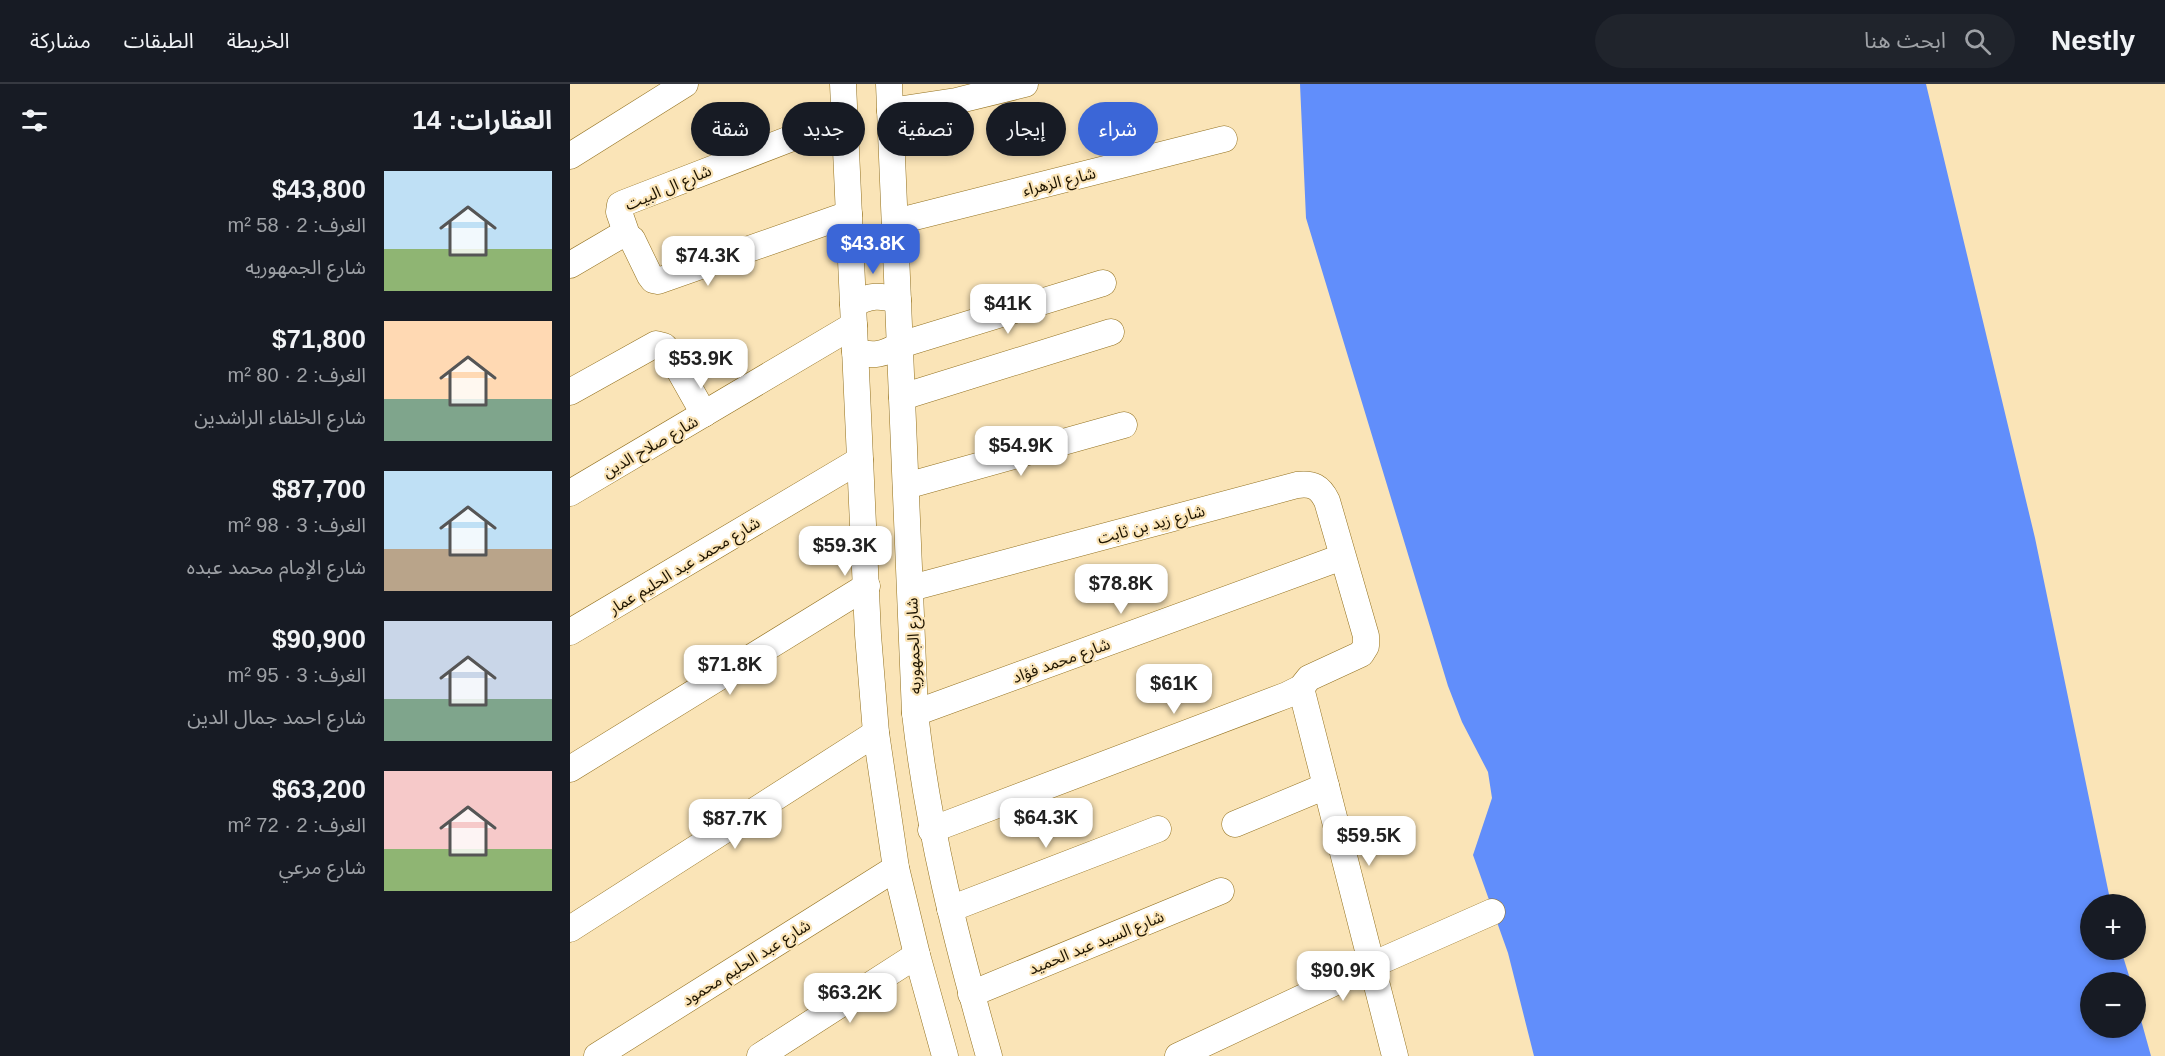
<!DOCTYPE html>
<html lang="ar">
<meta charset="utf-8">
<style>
:root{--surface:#171b24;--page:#20242c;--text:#f1f3f6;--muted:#9ea1a6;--line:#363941;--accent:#3b66d7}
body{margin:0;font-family:Arial,"Noto Sans Arabic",sans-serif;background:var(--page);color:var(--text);direction:rtl;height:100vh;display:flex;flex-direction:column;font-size:22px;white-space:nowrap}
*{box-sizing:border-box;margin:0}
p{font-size:20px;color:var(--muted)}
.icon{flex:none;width:33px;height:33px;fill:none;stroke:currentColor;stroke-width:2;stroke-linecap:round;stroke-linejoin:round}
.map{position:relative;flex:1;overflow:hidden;direction:ltr}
.panel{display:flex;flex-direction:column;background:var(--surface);width:570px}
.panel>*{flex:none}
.top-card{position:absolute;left:18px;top:18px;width:570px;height:54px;direction:rtl;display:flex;gap:12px}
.controls{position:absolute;left:1510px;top:810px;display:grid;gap:12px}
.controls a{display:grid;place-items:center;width:66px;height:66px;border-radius:50%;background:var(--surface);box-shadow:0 3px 9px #0003;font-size:30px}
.price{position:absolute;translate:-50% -51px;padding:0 14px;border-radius:12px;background:#fff;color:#222;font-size:20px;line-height:39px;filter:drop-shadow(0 2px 3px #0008)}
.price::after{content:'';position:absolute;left:50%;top:36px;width:18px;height:14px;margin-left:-9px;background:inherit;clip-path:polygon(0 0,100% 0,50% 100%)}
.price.current{background:var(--accent);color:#fff}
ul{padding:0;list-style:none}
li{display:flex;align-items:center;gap:18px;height:150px;padding:0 18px}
li span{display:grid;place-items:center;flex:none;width:168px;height:120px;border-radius:0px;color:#555}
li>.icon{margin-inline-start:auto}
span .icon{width:72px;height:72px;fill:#fffc;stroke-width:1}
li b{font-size:26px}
h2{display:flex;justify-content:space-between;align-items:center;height:72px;padding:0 18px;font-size:26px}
.tag{padding:0 21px;border-radius:27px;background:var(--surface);box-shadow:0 3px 9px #0003;font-size:21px;line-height:54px}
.tag.current{background:var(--accent);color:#fff}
header{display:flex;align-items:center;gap:36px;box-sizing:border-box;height:84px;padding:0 30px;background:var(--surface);border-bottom:2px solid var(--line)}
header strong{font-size:28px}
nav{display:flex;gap:33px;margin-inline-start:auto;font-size:21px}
.search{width:420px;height:54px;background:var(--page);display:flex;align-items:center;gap:15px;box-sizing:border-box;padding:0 21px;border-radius:33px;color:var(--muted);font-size:22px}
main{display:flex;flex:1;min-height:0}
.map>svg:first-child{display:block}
</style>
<header>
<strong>Nestly</strong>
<div class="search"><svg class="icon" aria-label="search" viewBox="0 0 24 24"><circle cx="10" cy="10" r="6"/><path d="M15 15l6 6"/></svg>ابحث هنا</div>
<nav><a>الخريطة</a><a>الطبقات</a><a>مشاركة</a></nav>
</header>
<main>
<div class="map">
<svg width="1595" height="972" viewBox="0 0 1595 972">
<rect width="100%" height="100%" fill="#fae4b7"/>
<!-- water -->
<path fill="#618efb" d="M730,0h626l109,454 76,366h-20v46h30l10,32h-40v46h45v-26l15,54h-617l-26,-103 -35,-98 19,-57 -4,-26 -26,-50 -14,-36 -142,-468z"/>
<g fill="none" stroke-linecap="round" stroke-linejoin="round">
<defs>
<g id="minor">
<path d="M273,0l25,551 8,98 20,135 21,87 28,101"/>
<path d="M319,0l26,629c13,117 42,230 74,343"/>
<path d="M320,27l66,-10 69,-17"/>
<path d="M0,72l115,-72"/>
<path d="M325,138l329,-83"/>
<path d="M57,151l-8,-23 1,-7 4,-2 220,-85"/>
<path d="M0,181l53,-31 9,5 18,37 3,4 5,1 191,-67"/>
<path d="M283,220c18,-9 26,-9 45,-4"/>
<path d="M285,268c20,4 27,3 45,-7l203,-62"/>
<path d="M0,308l86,-48 8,2 5,6 35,62"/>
<path d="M332,313l209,-65"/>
<path d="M336,402l218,-61"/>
<path d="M0,409l284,-168"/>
<path d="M341,504l386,-103c16,-2 23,2 30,16l39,135v10l-5,8 -52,24 -8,10 -14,7 -356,135"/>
<path d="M0,548l290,-172"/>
<path d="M731,604l94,368"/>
<path d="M345,629l427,-156"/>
<path d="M0,685l297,-183"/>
<path d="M665,740l91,-38"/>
<path d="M380,825l208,-80"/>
<path d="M0,845l306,-196"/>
<path d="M401,910l250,-103"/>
<path d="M27,972l299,-188"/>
<path d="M190,972l157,-101"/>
<path d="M608,972l194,-91 120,-53"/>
</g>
</defs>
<!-- minor casing -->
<use href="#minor" stroke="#92701e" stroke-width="27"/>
<!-- minor -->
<use href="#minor" stroke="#fff" stroke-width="26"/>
</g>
<g text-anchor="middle" stroke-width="4.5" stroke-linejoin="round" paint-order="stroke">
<!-- street labels -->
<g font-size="16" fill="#1e1400" stroke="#fae4b7">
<text transform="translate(489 97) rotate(-14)" y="6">شارع الزهراء</text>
<text transform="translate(98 103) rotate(-23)" y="6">شارع ال البيت</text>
<text transform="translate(80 362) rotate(-30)" y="6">شارع صلاح الدين</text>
<text transform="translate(581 440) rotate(-15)" y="6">شارع زيد بن ثابت</text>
<text transform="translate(114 481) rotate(-31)" y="6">شارع محمد عبد الحليم عمار</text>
<text transform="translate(343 562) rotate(-92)" y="6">شارع الجمهوريه</text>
<text transform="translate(491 576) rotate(-20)" y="6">شارع محمد فؤاد</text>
<text transform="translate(526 858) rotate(-22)" y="6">شارع السيد عبد الحميد</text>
<text transform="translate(176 878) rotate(-32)" y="6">شارع عبد الحليم محمود</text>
</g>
</g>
</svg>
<div class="controls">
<a>+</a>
<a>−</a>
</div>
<b class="price current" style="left:303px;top:191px">$43.8K</b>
<b class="price" style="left:138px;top:203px">$74.3K</b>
<b class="price" style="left:438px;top:251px">$41K</b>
<b class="price" style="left:131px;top:306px">$53.9K</b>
<b class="price" style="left:451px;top:393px">$54.9K</b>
<b class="price" style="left:275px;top:493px">$59.3K</b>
<b class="price" style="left:551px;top:531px">$78.8K</b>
<b class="price" style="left:160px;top:612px">$71.8K</b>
<b class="price" style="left:604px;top:631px">$61K</b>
<b class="price" style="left:476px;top:765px">$64.3K</b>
<b class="price" style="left:165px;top:766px">$87.7K</b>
<b class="price" style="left:799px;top:783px">$59.5K</b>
<b class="price" style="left:773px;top:918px">$90.9K</b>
<b class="price" style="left:280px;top:940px">$63.2K</b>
<div class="top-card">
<a class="tag current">شراء</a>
<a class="tag">إيجار</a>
<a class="tag">تصفية</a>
<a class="tag">جديد</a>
<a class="tag">شقة</a>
</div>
</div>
<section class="panel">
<h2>العقارات: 14<svg class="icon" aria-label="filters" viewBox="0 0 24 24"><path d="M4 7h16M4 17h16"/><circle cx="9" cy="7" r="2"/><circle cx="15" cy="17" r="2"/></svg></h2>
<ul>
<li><span style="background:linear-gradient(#bfe0f5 65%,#8fb573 0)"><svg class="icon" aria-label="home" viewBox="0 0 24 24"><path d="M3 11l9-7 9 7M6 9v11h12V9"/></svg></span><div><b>$43,800</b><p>الغرف: 2 · 58 m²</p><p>شارع الجمهوريه</p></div></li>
<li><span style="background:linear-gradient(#ffd9b3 65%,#7fa58c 0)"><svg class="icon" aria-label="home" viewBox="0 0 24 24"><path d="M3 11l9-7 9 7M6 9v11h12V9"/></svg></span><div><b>$71,800</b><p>الغرف: 2 · 80 m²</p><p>شارع الخلفاء الراشدين</p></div></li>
<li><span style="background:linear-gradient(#bfe0f5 65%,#b9a48a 0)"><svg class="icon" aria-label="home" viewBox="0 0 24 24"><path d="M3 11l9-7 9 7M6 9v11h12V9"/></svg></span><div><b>$87,700</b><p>الغرف: 3 · 98 m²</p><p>شارع الإمام محمد عبده</p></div></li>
<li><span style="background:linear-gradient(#c9d6e8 65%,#7fa58c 0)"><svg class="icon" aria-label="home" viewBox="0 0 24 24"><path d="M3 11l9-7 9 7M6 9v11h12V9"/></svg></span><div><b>$90,900</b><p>الغرف: 3 · 95 m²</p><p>شارع احمد جمال الدين</p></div></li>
<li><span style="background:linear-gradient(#f6c9c9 65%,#8fb573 0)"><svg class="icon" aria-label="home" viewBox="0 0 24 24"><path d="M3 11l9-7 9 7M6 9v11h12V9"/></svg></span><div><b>$63,200</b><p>الغرف: 2 · 72 m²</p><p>شارع مرعي</p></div></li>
</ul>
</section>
</main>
